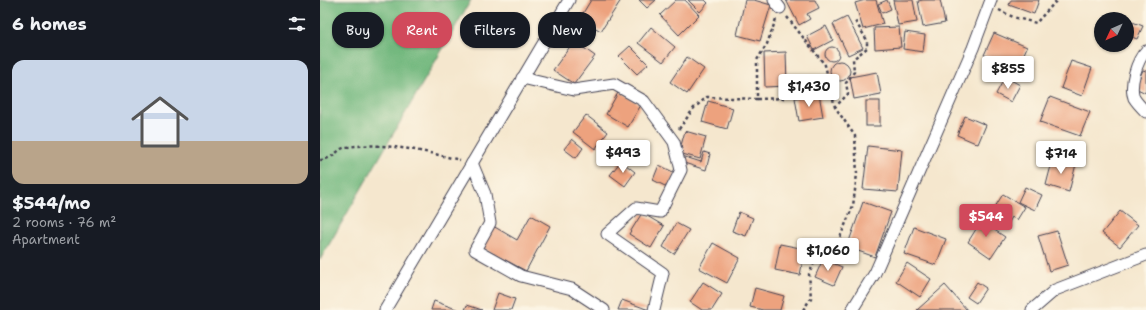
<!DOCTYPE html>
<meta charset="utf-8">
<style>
:root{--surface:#171b24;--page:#242831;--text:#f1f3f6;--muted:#9ea1a6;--line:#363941;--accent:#d1495b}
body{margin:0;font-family:"Shantell Sans",sans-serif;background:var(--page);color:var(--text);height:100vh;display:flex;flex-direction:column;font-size:15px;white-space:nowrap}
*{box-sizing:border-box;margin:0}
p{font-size:13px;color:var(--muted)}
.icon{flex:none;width:22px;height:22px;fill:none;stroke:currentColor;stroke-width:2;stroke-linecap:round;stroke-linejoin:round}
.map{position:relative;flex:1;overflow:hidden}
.sheet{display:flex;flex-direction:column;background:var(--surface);width:320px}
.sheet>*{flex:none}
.hud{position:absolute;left:12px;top:12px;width:380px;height:36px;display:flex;gap:8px}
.needle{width:26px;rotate:226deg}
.buttons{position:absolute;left:774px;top:12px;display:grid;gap:8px}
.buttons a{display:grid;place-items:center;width:40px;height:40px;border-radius:50%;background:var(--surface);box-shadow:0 1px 3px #0004;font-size:20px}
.price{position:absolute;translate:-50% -34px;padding:0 9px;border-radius:4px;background:#fff;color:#222;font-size:13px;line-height:26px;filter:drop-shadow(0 1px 2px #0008)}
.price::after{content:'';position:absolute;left:50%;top:24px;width:12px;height:9px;margin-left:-6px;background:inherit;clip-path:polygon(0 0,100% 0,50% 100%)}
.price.selected{background:var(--accent);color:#fff}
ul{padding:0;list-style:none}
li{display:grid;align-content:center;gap:8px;height:212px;padding:0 12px}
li+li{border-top:1px solid var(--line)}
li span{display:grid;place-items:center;height:124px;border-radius:12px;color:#555}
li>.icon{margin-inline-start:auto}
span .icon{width:72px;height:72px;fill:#fffc;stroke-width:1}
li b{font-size:17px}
h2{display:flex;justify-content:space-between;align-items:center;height:48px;padding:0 12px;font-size:17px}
.pill{padding:0 14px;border-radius:16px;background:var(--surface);box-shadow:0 1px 3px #0004;font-size:14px;line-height:36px}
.pill.selected{background:var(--accent);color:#fff}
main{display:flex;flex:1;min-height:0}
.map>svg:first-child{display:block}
</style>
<main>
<section class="sheet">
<h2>6 homes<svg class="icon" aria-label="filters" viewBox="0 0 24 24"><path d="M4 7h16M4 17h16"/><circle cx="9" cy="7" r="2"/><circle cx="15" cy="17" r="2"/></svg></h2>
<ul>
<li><span style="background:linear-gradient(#c9d6e8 65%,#b9a48a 0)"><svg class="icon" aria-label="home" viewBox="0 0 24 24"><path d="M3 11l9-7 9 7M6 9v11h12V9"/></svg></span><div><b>$544/mo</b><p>2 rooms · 76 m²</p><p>Apartment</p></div></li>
</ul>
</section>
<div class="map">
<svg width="826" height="310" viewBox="0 0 826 310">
<rect width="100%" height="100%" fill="#fcf5e5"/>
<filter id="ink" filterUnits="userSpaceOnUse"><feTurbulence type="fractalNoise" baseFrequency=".025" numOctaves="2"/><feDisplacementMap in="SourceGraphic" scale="8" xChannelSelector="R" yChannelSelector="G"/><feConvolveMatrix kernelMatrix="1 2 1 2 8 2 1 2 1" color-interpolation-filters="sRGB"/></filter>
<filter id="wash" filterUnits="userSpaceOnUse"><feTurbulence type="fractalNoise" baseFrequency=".012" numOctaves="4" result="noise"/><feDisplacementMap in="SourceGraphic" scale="16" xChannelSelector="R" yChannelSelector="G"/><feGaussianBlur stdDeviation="0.9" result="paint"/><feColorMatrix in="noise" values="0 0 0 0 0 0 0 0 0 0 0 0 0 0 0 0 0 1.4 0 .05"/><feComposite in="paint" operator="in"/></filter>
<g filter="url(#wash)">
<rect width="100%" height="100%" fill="#f5e7ce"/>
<!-- forest -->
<path fill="#72b87e" stroke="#4a6d5c" d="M0,0h151l-151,260z"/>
<g id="blocks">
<!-- building -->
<g fill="#eda27e">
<path d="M271,0h30l-20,31 -9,-5 -5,9 -10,-7 5,-9 -2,-1z"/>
<path d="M319,0h17l-9,8z"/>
<path d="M356,0h9l14,15 -20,20 -19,-20z"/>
<path d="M368,0h17l3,3 -8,9z"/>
<path d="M425,0h9l17,5 -11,36 -23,-6z"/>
<path d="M466,0h29l4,8 -12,6 3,5 -11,6z"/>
<path d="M545,0h11l7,24 -20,5 -8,-26z"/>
<path d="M567,0l4,9 -9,4 -4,-9z"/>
<path d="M573,0h20l4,22 -19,3z"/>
<path d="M603,0h17l5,23 -22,4 -5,-26z"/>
<path d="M691,0h28l-5,14 -25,-9z"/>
<path d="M527,17l16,31 -15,7 -15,-31z"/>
<path d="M807,20l16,6 -6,13 -10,-4z"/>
<path d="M506,26l7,14 -19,10 -7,-14z"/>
<path d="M331,27l24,20 -12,15 -25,-19z"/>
<path d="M579,27l2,20 -26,2 -1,-21z"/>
<path d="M585,32l20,3 -2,17 -20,-3z"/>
<path d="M674,33l33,14 -7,16 -10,-4 -2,5 -24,-9z"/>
<path d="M254,41l21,15 -21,28 -21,-14z"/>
<path d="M310,46l18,18 -11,10 -18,-18z"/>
<circle cx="512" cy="54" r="7"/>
<path d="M466,52l1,34 -22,1 -1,-34z"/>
<path d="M367,57l17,12 -17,25 -17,-12z"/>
<circle cx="520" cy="71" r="10"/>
<path d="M751,61l21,7 -10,28 -21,-8z"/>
<path d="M823,70l3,1v22l-11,-5z"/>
<path d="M557,72l4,22 -27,5 -4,-22z"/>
<path d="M685,77l15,8 -9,17 -15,-8z"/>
<path d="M299,91l22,14 -13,22 -22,-13z"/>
<path d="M499,94l4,23 -24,4 -4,-23z"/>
<path d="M730,97l40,15 -10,24 -40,-14z"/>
<path d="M388,101l25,7 -6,21 -25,-7z"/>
<rect x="546" y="101" width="14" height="25"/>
<path d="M266,115l22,17 -13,17 -22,-17z"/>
<path d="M645,116l21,9 -8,19 -21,-9z"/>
<path d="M365,131l21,6 -6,22 -21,-6z"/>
<path d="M252,139l11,9 -7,10 -12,-9z"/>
<path d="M548,146l34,4 -4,42 -35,-3z"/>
<path d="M384,152l6,2 -4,16 -25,-8 1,-6 19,6z"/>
<path d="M733,158l23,6 -7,28 -23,-7z"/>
<path d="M301,161l14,11 -10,14 -15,-11z"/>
<path d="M339,165l16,8 -6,15 -16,-8z"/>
<path d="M705,187l17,8 -7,15 -17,-8z"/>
<path d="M683,194l22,13 -8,13 -5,-3 -5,9 -17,-11z"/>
<path d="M543,202l28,10 -16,45 -28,-10z"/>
<path d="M800,211l18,14 -18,22 -18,-14z"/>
<path d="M419,212l14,6 -7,18 -14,-5z"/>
<path d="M322,213l22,13 -13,22 -22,-14z"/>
<path d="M211,215l19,11 -24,45 -45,-24 12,-21 24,14z"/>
<path d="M663,218l12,8 -2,3 12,8 -14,21 -23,-16z"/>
<path d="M356,223l13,7 -15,24 -11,-7z"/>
<path d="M594,227l32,12 -10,26 -32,-11z"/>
<path d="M737,231l11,34 -19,6 -11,-35z"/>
<path d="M393,243l27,15 -13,25 -28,-15z"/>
<path d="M460,244l25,5 -5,26 -25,-5z"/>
<path d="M503,259l19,8 -8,18 -19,-8z"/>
<path d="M587,263l24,16 -11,18 -24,-16z"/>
<path d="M383,282l19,12 -10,16h-10l-12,-8z"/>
<path d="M657,282l9,6 -10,15 -9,-6z"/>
<path d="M625,285l22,25h-50z"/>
<path d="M435,288l29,8 -4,14h-17l-13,-3z"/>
<path d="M178,293l17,6 -4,11h-19z"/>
<path d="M302,300l27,10h-31z"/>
<path d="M114,301l25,9h-28z"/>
<path d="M147,305l15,5h-17z"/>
</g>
</g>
</g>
<g filter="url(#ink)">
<use href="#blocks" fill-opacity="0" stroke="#424051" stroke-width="1"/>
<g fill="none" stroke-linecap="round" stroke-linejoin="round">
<defs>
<g id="street">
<path d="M454,0l6,8"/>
<path d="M826,51c-9,9 -17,34 -12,47 3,5 8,10 12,14"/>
<path d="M202,78l52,12 40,-6 30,17 30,41 7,28 -21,42 -24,-4 -29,26 56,39 -9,37"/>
<path d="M152,163l13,31 5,29 -15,27 46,26 51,13 32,21"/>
<path d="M65,310l184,-310"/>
<path d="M532,310l23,-37 98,-225 18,-48"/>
<path d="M712,310l23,-20 91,-35"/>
</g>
</defs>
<!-- street casing -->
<use href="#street" stroke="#424051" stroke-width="13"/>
<!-- path -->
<g stroke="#424051" stroke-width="2.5" stroke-dasharray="3 3" stroke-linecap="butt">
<path d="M679,10l14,7 23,6 21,-23"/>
<path d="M467,17l38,48 10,42"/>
<path d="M437,99l30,-1"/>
<path d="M359,129l15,-21 13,-11 50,2v-39l10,-16 9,-25"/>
<path d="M0,160c15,-1 17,-12 27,-13 38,-5 76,4 113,13"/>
<path d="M483,310l8,-12 -2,-24 5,-11 19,-9 20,-48 4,-32 -2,-38 -20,-29 13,-13 -2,-11 8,-11 -1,-13 14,-11v-8l-12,-19"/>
</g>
<!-- street -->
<use href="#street" stroke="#fff" stroke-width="11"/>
</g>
</g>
</svg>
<div class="buttons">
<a><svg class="needle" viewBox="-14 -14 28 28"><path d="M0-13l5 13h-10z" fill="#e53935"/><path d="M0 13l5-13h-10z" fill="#9ea1a6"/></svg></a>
</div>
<b class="price" style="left:688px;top:90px">$855</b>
<b class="price" style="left:489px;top:108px">$1,430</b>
<b class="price" style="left:303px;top:174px">$493</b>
<b class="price" style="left:741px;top:175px">$714</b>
<b class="price selected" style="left:666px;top:238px">$544</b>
<b class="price" style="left:508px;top:272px">$1,060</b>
<div class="hud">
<a class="pill">Buy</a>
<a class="pill selected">Rent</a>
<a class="pill">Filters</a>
<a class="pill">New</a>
</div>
</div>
</main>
